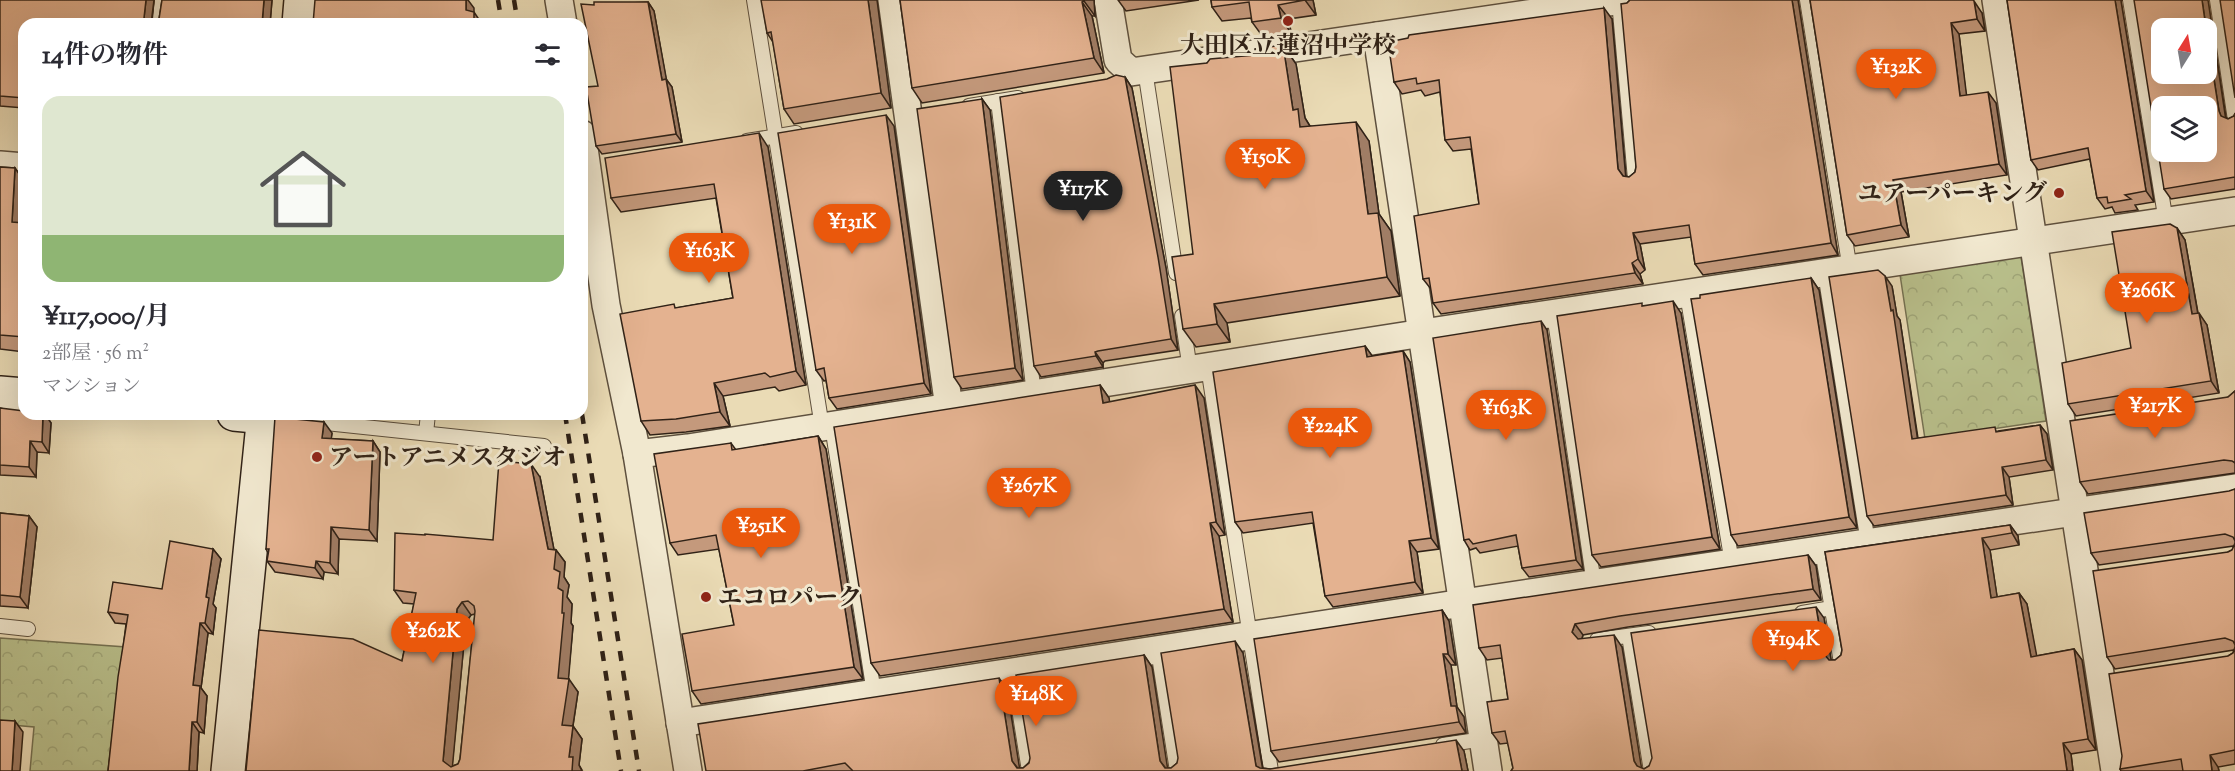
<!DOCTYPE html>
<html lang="ja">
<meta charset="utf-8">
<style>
:root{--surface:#fff;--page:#f2f2f3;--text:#2b2b33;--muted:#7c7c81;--line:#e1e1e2;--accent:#ea580c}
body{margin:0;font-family:"Sorts Mill Goudy","Noto Serif JP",serif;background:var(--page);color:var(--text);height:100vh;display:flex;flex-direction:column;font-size:22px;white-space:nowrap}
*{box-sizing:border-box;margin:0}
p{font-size:20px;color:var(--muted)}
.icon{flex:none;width:33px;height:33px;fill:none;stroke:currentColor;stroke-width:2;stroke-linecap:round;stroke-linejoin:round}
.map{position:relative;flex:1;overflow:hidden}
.drawer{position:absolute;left:18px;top:18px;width:570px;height:402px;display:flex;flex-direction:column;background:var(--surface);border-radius:18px;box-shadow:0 6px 24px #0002}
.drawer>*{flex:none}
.needle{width:39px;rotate:11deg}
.fabs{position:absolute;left:2151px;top:18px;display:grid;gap:12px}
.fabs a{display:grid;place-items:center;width:66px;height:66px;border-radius:12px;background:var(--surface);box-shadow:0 6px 24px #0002;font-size:30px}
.price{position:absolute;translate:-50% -51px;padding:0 14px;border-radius:21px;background:var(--accent);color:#fff;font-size:20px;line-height:39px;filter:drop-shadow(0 2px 3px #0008)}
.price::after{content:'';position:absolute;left:50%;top:36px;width:18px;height:14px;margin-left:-9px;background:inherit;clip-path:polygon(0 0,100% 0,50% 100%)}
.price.on{background:#222;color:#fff}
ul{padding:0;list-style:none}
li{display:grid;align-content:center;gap:12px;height:318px;padding:0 24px}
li+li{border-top:2px solid var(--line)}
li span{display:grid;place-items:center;height:186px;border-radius:18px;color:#555}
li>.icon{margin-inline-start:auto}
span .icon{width:108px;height:108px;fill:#fffc;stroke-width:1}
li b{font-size:26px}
h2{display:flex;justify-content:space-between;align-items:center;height:72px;padding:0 24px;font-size:26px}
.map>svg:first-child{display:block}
</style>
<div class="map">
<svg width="2235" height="771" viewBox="0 0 2235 771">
<defs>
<pattern id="park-crowns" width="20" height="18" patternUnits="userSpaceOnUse" patternTransform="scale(1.5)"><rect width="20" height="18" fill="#b9c08c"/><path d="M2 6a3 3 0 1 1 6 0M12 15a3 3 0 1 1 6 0" fill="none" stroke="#9fa578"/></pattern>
</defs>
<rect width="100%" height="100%" fill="#eadbb5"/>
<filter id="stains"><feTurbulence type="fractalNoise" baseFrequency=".00333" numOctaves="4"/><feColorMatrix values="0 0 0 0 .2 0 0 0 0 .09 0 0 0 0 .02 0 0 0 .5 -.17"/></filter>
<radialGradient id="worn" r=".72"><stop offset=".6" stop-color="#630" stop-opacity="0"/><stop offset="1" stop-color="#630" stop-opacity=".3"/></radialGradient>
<!-- park -->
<g fill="url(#park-crowns)" stroke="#747152" stroke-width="1.5">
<path d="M2020,250l26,171 -121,18 -26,-171z"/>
<path d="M0,638l126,9 -9,124h-87l4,-44 -34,-3z"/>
</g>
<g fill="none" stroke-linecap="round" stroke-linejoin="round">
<defs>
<g id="lane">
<path d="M754,0l68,427"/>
<path d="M1807,0l43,270"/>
<path d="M2130,0l36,222"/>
<path d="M2217,0l18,120"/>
<path d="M1619,1l16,178"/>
<path d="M159,24l3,-24"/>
<path d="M1145,70l31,203"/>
<path d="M998,101l36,293"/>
<path d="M969,106l49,-8"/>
<path d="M747,141l49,-8"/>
<path d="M1825,273l43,270"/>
<path d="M1687,294l45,269"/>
<path d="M1554,314l40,270"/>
<path d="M1182,316l8,54"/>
<path d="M1208,367l63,404"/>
<path d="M307,421l237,25"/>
<path d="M832,426l42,267"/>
<path d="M426,433l2,-19"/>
<path d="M1822,550l19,113"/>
<path d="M1802,613l30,-5"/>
<path d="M0,626l28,3"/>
<path d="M1629,636l22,135"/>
<path d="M1597,640l52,-7"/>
<path d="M1158,650l19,121"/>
<path d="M1013,672l16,99"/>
<path d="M1443,745l41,-6"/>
</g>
<g id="street">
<path d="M559,0l4,24"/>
<path d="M892,0l57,408"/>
<path d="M1108,0l10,60 13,12 492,-72"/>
<path d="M1996,0l119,771"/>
<path d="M1377,36l111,735"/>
<path d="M582,134l24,171 31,149 51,317"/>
<path d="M0,165l24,2"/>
<path d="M637,454l51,-6 735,-115 812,-122"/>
<path d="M680,723l783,-120 772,-115"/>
</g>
<g id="secondary">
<path d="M299,24l2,-24"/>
<path d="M0,393l24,2"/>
<path d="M234,414l30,3"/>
<path d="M228,771l36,-357"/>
</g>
</defs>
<!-- lane casing -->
<use href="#lane" stroke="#5e503e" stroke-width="16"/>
<!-- street casing -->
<use href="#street" stroke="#5e503e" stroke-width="30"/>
<!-- secondary casing -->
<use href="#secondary" stroke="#302217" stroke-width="36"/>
<!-- lane -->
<use href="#lane" stroke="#f1e8cf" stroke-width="14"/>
<!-- street -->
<use href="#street" stroke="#f1e8cf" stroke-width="27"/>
<!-- secondary -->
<use href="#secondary" stroke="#f1e8cf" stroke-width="33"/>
<!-- rail -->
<g stroke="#302217" stroke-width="4.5" stroke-dasharray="10 10" stroke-linecap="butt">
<path d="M498,0l4,24"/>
<path d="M514,0l4,24"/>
<path d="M565,414l56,357"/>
<path d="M582,414l57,357"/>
</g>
</g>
<!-- wall -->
<g fill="#c4997c" stroke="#302217" stroke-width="1.5" fill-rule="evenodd">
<path d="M0,0h154l-2,22 7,-3 3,-19h110l-2,24h-246v84l-24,-2z"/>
<path d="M900,0h194l1,16h-3l12,57 -182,30 -10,-15z"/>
<path d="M1118,0h81l-73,11z"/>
<path d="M1211,0h102l3,15 -27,4 2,14 -28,4 -11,-15 -1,-4 -29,3 -10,-14z"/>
<path d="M1630,0h168l40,255 -135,20 -8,-11 -4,-27 -51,7 5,26 -5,4 3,10 -202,30 -8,-11 -2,-14 -8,-10 56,-75 -8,-55 -18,2 -8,-11 -5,-48 -15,4 -4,-6 -19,4 -8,-12 218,-63 14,157 3,1 6,-5 1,-5 -9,-164z"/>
<path d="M1810,0l172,13 3,18 -26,3 7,61 30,8 11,72 -106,17 8,45 -54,9 -8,-11z"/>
<path d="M2007,0h115l-1,1 33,201 -19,3 3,5 -23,3 -3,-6 -7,2 -8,-11 -7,-39 -52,11 -7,-10z"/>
<path d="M2208,1l18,116 2,2 6,-3 1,-3v76l-64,10 -7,-10z"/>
<path d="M648,2l6,9 12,68 6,8 10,55 -80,12 -6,-8 2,-60 -4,-81z"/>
<path d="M876,2l15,106 -97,16 -10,-15 -11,-67 -6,-9z"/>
<path d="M1283,45l13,19 9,54 5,8 59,15 10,73 12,17 9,65 -173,27 3,19 -34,5 -13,-18 10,-75 14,-191 48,-8z"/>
<path d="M1125,77l7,11 34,180 12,82 -73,11 -2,2v4l-62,10 -7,-11z"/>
<path d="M982,99l8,11 33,270 -61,9 -8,-12z"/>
<path d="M894,126l37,268 -94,15 -8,-11 -3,-18 -2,1 -8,-11z"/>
<path d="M768,147l38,238 -27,6 -4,-4 -52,9 7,30 -44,6 -36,3 -9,-14 36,-113 56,-10 -17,-100 -95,14 -10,-14z"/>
<path d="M0,167l15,1 9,13v171l-24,-3z"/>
<path d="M2177,228l8,12 13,73 9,12 12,68 -143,23 -8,-12 63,-56z"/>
<path d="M1811,278l8,12 38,238 -119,18 -7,-11z"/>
<path d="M1892,286l5,30 3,4 18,118 80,-7 42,-6 7,9 6,36 -44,7 4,28 -139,21 -7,-10z"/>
<path d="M1644,306l37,7 39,236 -119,18 -9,-12z"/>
<path d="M1547,330l36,239 -54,8 -7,-9 -4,-22 -38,7 -4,-5 -6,2 -6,-10z"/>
<path d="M1365,346l7,10 31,-5 7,11 29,187 -22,3 6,41 -90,14 -8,-11 -12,-73 -70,10 -8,-11z"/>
<path d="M1100,385l9,13v4l95,-4 21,137 -6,1 14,86 -353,54 -9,-13z"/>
<path d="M2235,391v82l-147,21 -8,-12 148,-85z"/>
<path d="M0,408l24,6h21l6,9 -2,30 -12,-1 -1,25 -36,-2z"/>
<path d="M332,433l-1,6 42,2 7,11 -3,89 -38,-2 -1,35 -14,-2 -1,7 -48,-7 -8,-11 1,-8 -2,-4z"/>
<path d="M818,436l8,13 37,230 -162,25 -9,-13 42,-66 -15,-76 -41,6 -8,-12 61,-100 5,7z"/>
<path d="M540,477l14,73h2l9,12 -1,15 5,8 -2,12 5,7 -1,19 2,3 -5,53 10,13 -5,34 9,13 -3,26 3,5 -336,1 156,-110 12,-57 -11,-1 -9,-13 99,-50zM475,614l-15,145 -2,5 -6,2 14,-144 5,-7z"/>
<path d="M2235,489v275l-17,3 1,4h-98l-1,-2 108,-113 5,-3 1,-3 -119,19 -8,-12 121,-105 4,-2 2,-4 -135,19 -8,-12z"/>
<path d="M0,513l29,3 8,11 -9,81 -28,-2z"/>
<path d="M2010,525l8,11 1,9 -29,5 7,47 22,-4 8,11 9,52 38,-7 8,11 14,90 -25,4 2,17h-562l2,-3 -5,-25 -8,1 -8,-11 16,-34 -6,-41 -15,2 -8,-12 329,-93 8,11 5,34 -193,27 -45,8 -1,4 40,8 19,121 3,1 5,-3 175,-148 7,42h4l6,-5 1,-5 -17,-98z"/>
<path d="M213,549l8,10 -8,45 3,4 -3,26 -5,-1 -7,55 6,8 -3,37 -5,-1 -2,39h-89l18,-147 -11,-1 -7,-11 54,-23z"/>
<path d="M1442,610l7,11 7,44h-5l6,42 7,10 2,16 -187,29 -8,-11z"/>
<path d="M1243,653l20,115 7,1 194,-18 4,20h-762l301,-82 12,79h4l121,-113 8,12 15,101h4l6,-5z"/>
</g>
<!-- shaded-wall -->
<g fill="#a07d65" stroke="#302217" stroke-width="1.5">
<path d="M146,0h8l-3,24 -7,-6z"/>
<path d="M264,0h8l-2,24h-8z"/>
<path d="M466,0h2l6,8v7v-3l8,12h-8l-8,-14z"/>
<path d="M868,0h9l14,108 -10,-15z"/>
<path d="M1084,0h10l1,16 -11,-15z"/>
<path d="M1305,0h8l3,15z"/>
<path d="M1792,0h6l40,255 -7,-12z"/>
<path d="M2115,0h7l-1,1 33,201 -8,-11z"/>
<path d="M2202,0h6l18,121 -5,-5 -2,-5z"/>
<path d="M1974,1l8,12 3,18 -8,-12z"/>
<path d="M648,2l6,9 14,77 -6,-8z"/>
<path d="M1082,2l10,14 12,57 -10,-15z"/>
<path d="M1278,5l11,14 2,14 -10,-15z"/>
<path d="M1604,8l8,11 14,161 -8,-11z"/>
<path d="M1951,23l8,11 9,73 -8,-11z"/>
<path d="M1283,45l13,19 9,54 6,10 -11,-1 -7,-17z"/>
<path d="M1125,77l7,11 34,180 12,82 -7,-11z"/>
<path d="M666,79l6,8 10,55 -6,-8z"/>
<path d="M1988,92l8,11 11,72 -8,-11z"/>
<path d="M982,99l8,11 33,270 -8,-12z"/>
<path d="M886,115l8,11 37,268 -7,-11z"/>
<path d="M1356,122l13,19 10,73 12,17 9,65 -13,-19 -19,-63z"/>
<path d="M759,133l9,14 38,238 -10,-14z"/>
<path d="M15,168l9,13 -1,56 -11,-15z"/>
<path d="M1893,180l8,12 8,45 -8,-12z"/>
<path d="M2177,228l8,12 15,86 -8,-12z"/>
<path d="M1633,233l7,11 5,26 -7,-11z"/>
<path d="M1632,263l8,11 3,10 -8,-11z"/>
<path d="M1885,276l7,10 5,30 3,4 19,129 -7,-10z"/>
<path d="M1811,278l8,12 38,238 -8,-11z"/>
<path d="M1673,301l8,12 39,236 -8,-12z"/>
<path d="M1214,304l13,19 3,19 -13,-18z"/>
<path d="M2199,313l8,12 12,68 -8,-12z"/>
<path d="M1541,321l6,9 36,239 -7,-9z"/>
<path d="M1365,346l8,11h-6z"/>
<path d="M1403,351l7,11 29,187 -8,-11z"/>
<path d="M1095,352l8,11v4l-7,-11z"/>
<path d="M714,383l9,13 7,30 -10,-14z"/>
<path d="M1100,385l9,13 3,18 -9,-13z"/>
<path d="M1195,385l9,13 21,137 -9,-13z"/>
<path d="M43,414h2l6,9 -2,30 -7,-11z"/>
<path d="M324,422l8,11 -2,16 -8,-11z"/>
<path d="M2040,425l7,9 6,36 -7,-10z"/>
<path d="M818,436l8,13 37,230 -9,-12z"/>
<path d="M30,441l7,11 -1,25 -7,-10z"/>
<path d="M373,441l7,11 -3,89 -8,-11z"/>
<path d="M531,464l9,13 15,78 1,-5 9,12 -1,15 5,8 -2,12 5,7 -1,19 2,3 -5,59 1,-6 9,13 -7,46 -9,-13 -4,-47v-90l-4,-19 -6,-20z"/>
<path d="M2002,467l7,10 4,28 -7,-10z"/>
<path d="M29,516l8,11 -9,81 -8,-11z"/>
<path d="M1210,523l9,13 14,86 -9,-13z"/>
<path d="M2010,525l8,11 1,9 -7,-12z"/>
<path d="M331,527l8,12 -1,35 -8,-11z"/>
<path d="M1982,538l8,12 9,59 -8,-11z"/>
<path d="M1409,541l8,11 6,41 -8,-11z"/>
<path d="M213,549l8,10 -8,45 3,4 -3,26 -8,-11 1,-26z"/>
<path d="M1808,555l8,11 5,34 -8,-11z"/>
<path d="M316,561l8,11 -1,7 -8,-11z"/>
<path d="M2019,593l8,11 12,64 -8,-11z"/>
<path d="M462,602l9,13 -5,7 -14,149 -9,-10 14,-152z"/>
<path d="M1816,607l8,11 8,47 -8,-11z"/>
<path d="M1442,610l7,11 7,44 -8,-11z"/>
<path d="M200,623l8,10 -7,55 6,8 -3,37 -7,-11 -4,-37z"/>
<path d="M1575,624l8,11 -3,9 -8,-12z"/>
<path d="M1614,635l8,12 20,124h-2l-6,-10z"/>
<path d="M1235,641l8,12 20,118 -7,-5z"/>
<path d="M2074,649l8,11 14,90 -8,-11z"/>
<path d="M1443,654l8,11 6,42 7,10 2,16 -7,-11 -8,-16z"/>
<path d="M1144,655l8,12 16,104 -8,-10z"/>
<path d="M999,678l8,11 13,82 -8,-10z"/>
<path d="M15,721l8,11 -3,39h-8z"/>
<path d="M192,722l7,10 -2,39h-8z"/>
<path d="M573,726l9,13 -3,26 3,6h-10l-3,-14z"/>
<path d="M1456,740l8,11 4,20h-6z"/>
<path d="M2063,743l8,11 2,17h-6z"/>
<path d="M2210,755l8,12 1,4h-7z"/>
</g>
<!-- building -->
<g fill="#e4b290" stroke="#302217" stroke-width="1.5" fill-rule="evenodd">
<path d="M0,0h146l-2,18 6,4 9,-3 3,-19h102l-2,24h-238v74l-24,-2z"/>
<path d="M315,0h151v10l8,2v12h-161z"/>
<path d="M761,0h107l13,93 -97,16 -13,-77 -4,1z"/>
<path d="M900,0h184v1l-2,1 12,56 -182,30z"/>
<path d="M1211,0h94l-27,5 3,13 -29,4 -3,-20 -37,5z"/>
<path d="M1630,0h162l39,243 -136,21 -6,-39 -56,8 5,26 -6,4 3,10 -202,30 -4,-25 -6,1 -9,-63 65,-12 -9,-67 -25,3 -6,-60 -22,4 -1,-6 -22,4 -6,-40 20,-4 1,-3 195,-27 14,161 5,7 6,1 6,-5 1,-5 -15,-163 6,-1z"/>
<path d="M1810,0h163l1,1 3,18 -26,4 9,73 28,-4 11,72 -106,16 8,45 -54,10z"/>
<path d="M2007,0h108l31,191 -21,4 6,4 -23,4 -1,-6 -10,1 -9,-50 -57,12z"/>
<path d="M2134,0h68l4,28h-44v46h44v-45l13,82 2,5 7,3 6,-3 1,-3v64l-71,12zM2162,106h44v46h-44z"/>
<path d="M2220,0h15v98z"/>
<path d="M594,2h54l14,78 4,-1 10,55 -80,12 -10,-59 12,-1 -17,-82 13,1z"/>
<path d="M1283,45l10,65 5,-1 2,18 56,-5 12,92 10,-1 9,64 -173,27 3,20 -34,5 -11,-72 21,-3 -23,-187 37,-4 3,-4 45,-4v-6z"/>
<path d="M1116,75l9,2 33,180 13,82 -73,12 -3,1 1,4 -62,10 -34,-269 107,-18z"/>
<path d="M982,99l33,269 -61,9 -37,-268z"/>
<path d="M886,115l38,268 -95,15 -5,-30 -8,2 -38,-237z"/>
<path d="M759,133l37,238 -26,6 -5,-4 -51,10 6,29 -44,7 -35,2 -21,-107 54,-10 1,4 58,-10 -19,-114 -103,14 -6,-40z"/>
<path d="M0,167l15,1 -3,54 12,1v114l-24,-2z"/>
<path d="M2170,224l7,4 15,86 7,-1 12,68 -143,23 -6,-41 69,-15 -19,-116z"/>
<path d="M1878,270l7,6 6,35 2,-1 19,129 83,-12 1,5 44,-7 6,35 -44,7 4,28 -139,21 -38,-239z"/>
<path d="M1811,278l38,239 -118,18 -40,-236 9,-1v-3z"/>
<path d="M1673,301l39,236 -120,18 -35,-239 85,-13v3z"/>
<path d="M1541,321l35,239 -54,8 -6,-33 -43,9 -4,-5 -5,1 -31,-202z"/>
<path d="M1365,346l2,11 36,-6 28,187 -22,3 6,41 -90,14 -13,-84 -77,10 -22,-150z"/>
<path d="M1100,385l3,18 92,-18 21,137 -6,1 14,86 -353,54 -37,-236z"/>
<path d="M2235,391v72l-3,-2 -8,-1 -144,22 -10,-61 158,-24z"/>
<path d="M0,408l24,3v3h19l-1,28 -12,-1 -1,26 -29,-2z"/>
<path d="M275,417l49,5 -2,16 51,3 -4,89 -38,-3 -1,36 -14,-2 -1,7 -48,-7 2,-12h-3z"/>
<path d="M818,436l36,231 -162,24 -10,-57 52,-9 -18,-90 -46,8 -16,-89 77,-11 1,7z"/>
<path d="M499,461l32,3 17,85 8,1 -2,19 6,3 -2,16 5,3 -1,22h2l-6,65 11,1 -7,46 11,1 -4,31h4l-1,14h-326l13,-141 94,9 49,22 14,-68 -22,-3 1,-57 30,2v-1l68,6zM468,601l6,5 1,5 -15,148 -2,5 -7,3 -8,-6 14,-152 5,-7z"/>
<path d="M2235,489v52l-2,-4 -8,-3 -134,19 -7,-40 145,-22z"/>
<path d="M0,513l29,3 -9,81 -20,-2z"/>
<path d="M2010,525l2,8 -30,5 9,60 28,-5 12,64 43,-8 14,90 -25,4 4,28h-556l2,-3 -8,-37 -13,2 -5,-31 21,-3 -8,-54 -21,3 -6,-43 335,-50 5,34 -193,27 -45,8 -3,8 6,7 36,-4 20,126 3,5 7,3 5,-3 3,-8 -21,-125 185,-26 8,47 5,6h6l6,-5 1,-5 -17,-98z"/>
<path d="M170,541l43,8 -7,48 3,1 -4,25h-5l-7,62 7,1 -3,36h-5l-3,49h-81l10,-94 10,-62 -20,-3 5,-30 49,7z"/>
<path d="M2235,543v102l-2,-4 -8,-3 -118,19 -14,-86 135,-19 4,-2z"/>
<path d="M1442,610l6,44h-5l8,52h5l3,16 -188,29 -17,-112z"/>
<path d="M1235,641l21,125 4,2 10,1 186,-29 6,31h-609l-8,-8 -42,8h-97l-8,-47 301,-46 13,83 5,7h6l6,-5 1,-5 -14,-83 128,-20 16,106 5,7h6l6,-5 1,-5 -17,-105z"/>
<path d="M2235,647v103l-25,5 2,16h-29l-2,-12 -61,10 2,-13 -13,-82 119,-18 5,-3z"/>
<path d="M0,720l15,1 -3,50h-12z"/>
</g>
<!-- markers -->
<g fill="#8f2418" stroke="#f1e8cf" stroke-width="2">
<circle cx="1288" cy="21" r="6"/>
<circle cx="2059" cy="193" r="6"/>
<circle cx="317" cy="457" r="6"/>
<circle cx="706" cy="597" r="6"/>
</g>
<g text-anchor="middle" stroke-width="6" stroke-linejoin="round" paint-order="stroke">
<!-- poi labels -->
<g font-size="24" font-weight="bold" fill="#302217" stroke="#f1e8cf" text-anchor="start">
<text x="1288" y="53" text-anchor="middle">大田区立蓮沼中学校</text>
<text x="2047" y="201" text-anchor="end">ユアーパーキング</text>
<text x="329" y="465">アートアニメスタジオ</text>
<text x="718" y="605">エコロパーク</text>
</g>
</g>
<rect width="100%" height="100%" filter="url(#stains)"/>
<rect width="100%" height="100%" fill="url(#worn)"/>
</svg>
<div class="fabs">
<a><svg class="needle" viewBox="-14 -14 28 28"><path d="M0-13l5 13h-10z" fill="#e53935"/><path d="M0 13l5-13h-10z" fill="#7c7c81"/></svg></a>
<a><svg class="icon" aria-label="layers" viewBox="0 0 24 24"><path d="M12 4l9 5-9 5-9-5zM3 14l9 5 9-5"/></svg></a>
</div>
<b class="price" style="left:1896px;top:100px">¥132K</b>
<b class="price" style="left:1265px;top:190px">¥150K</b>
<b class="price on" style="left:1083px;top:222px">¥117K</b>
<b class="price" style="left:852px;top:255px">¥131K</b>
<b class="price" style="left:709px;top:284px">¥163K</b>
<b class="price" style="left:2147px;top:324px">¥266K</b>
<b class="price" style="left:2155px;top:439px">¥217K</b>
<b class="price" style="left:1506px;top:441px">¥163K</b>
<b class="price" style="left:1330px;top:459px">¥224K</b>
<b class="price" style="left:1029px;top:519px">¥267K</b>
<b class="price" style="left:761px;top:559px">¥251K</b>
<b class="price" style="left:433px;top:664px">¥262K</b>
<b class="price" style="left:1793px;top:672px">¥194K</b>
<b class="price" style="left:1036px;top:727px">¥148K</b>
<section class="drawer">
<h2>14件の物件<svg class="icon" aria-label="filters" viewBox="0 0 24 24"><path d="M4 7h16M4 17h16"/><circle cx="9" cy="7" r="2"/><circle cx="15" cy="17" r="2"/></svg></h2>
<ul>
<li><span style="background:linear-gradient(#dfe7d0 75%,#8fb573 0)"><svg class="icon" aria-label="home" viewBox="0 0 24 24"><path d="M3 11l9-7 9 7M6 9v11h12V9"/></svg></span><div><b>¥117,000/月</b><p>2部屋 · 56 m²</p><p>マンション</p></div></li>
</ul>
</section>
</div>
